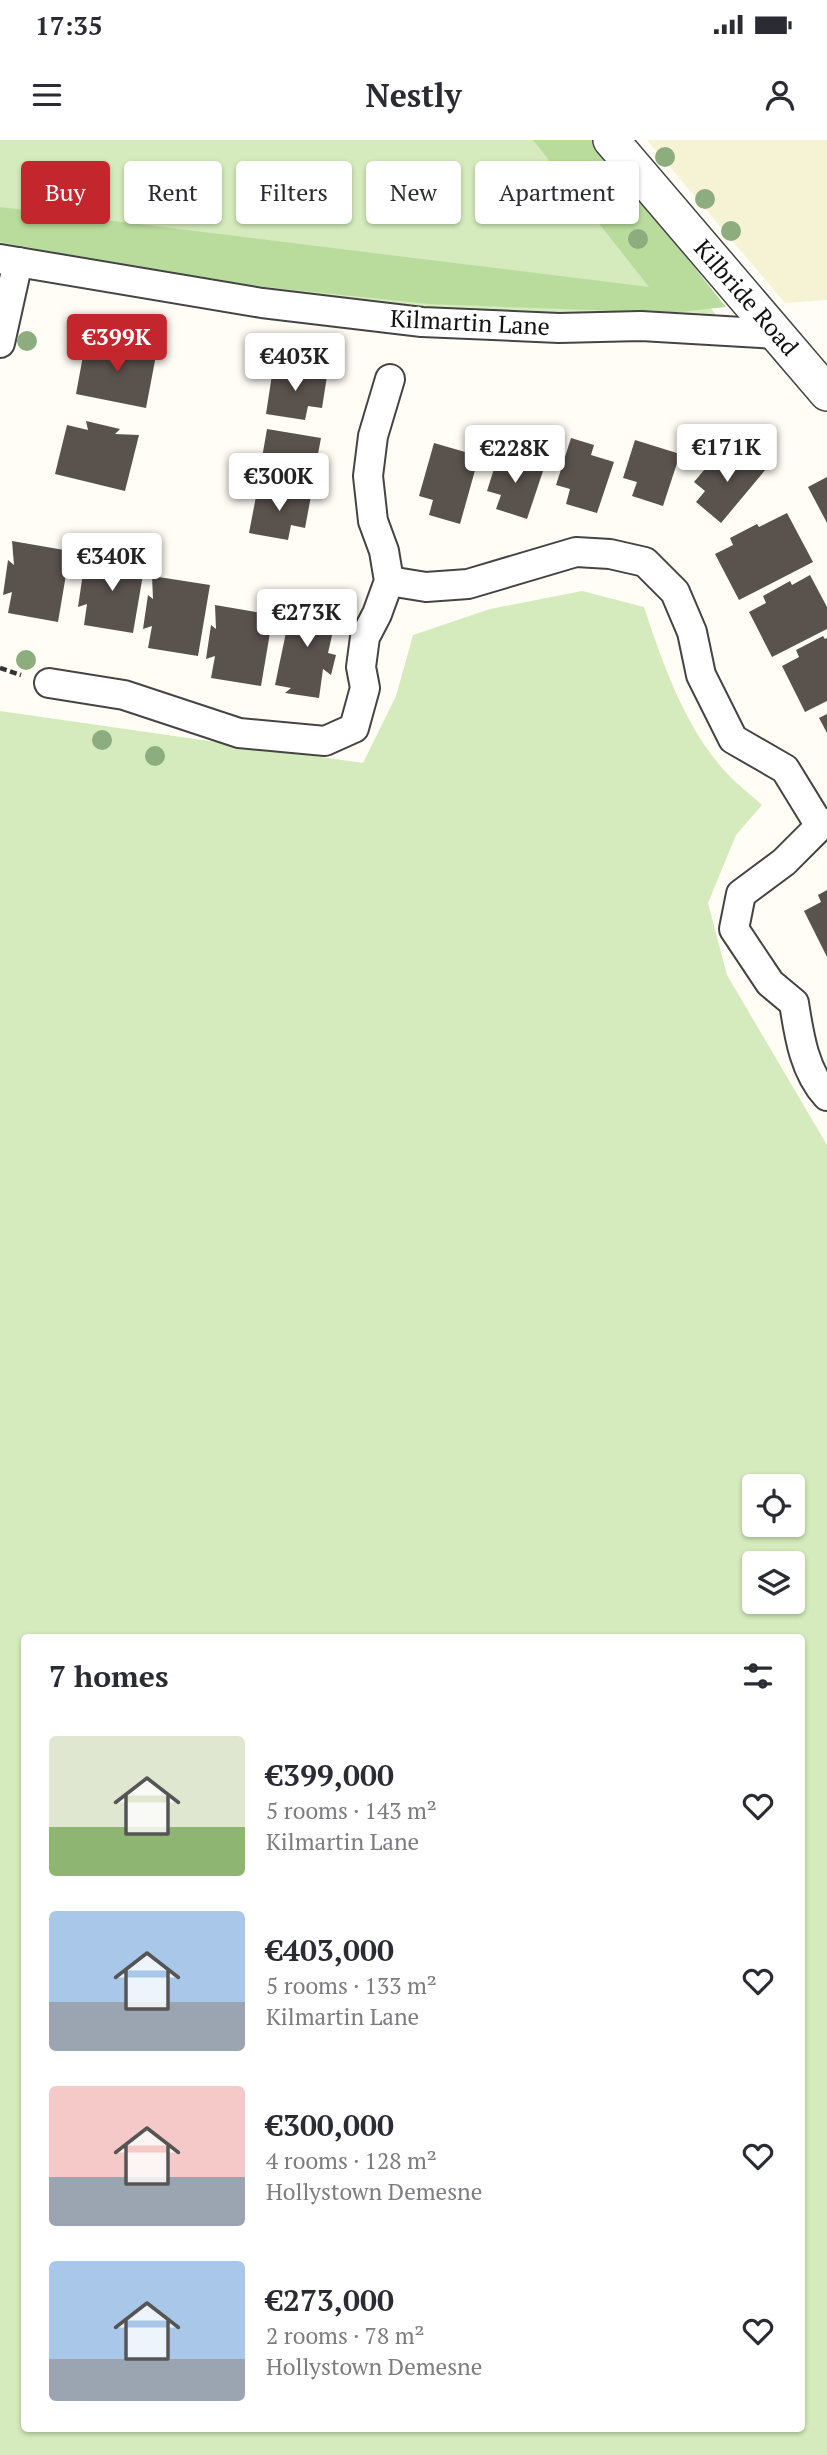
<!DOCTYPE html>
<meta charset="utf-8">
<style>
:root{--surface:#fff;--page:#f2f2f3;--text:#2b2b33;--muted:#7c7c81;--accent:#c4262e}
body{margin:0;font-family:"PT Serif",serif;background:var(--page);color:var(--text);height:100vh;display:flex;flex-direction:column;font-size:26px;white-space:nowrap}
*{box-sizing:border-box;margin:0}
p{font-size:23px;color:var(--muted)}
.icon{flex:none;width:38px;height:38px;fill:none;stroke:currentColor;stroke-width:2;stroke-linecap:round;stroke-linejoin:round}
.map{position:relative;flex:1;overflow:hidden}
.drawer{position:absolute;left:21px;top:1494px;width:784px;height:798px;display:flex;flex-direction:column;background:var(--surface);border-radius:7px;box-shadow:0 2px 5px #0004}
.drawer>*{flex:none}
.hud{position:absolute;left:21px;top:21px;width:786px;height:63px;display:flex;gap:14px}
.fabs{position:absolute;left:742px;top:1334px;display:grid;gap:14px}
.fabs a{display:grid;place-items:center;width:63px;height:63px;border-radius:7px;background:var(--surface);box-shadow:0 2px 5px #0004;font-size:35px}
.price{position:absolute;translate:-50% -60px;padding:0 16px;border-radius:7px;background:#fff;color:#222;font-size:23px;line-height:46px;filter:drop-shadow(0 2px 4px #0008)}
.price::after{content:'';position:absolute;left:50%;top:42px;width:21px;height:16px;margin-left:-10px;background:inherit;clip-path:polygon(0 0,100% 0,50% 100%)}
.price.selected{background:var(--accent);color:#fff}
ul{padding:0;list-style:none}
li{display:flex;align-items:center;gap:21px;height:175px;padding:0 28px}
li span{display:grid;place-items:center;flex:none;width:196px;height:140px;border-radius:7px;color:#555}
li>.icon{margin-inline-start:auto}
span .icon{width:84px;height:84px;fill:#fffc;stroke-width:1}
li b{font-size:30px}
h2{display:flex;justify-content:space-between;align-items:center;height:84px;padding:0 28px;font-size:30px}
.chip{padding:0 24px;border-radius:7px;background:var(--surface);box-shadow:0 2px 5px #0004;font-size:24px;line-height:63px}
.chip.selected{background:var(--accent);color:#fff}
.status{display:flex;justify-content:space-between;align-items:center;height:49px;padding:0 35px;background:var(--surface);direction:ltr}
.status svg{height:19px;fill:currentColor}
header{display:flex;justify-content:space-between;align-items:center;height:91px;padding:0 28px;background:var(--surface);font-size:32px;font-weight:600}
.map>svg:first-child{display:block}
</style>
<div class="status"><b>17:35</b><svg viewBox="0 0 49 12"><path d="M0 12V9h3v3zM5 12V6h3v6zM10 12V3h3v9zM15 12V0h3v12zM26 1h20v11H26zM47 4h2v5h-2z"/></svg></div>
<header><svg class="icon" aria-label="menu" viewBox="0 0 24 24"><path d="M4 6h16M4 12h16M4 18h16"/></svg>Nestly<svg class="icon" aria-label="person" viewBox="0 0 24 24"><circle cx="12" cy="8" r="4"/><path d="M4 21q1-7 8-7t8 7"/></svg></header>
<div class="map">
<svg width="827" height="2315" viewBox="0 0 827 2315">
<rect width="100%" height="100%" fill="#fffdf5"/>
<!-- farmland -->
<path fill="#f6f3d4" d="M647,0h180v160l-42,3z"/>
<!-- green -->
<g fill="#d5ebbd" fill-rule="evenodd">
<path d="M0,0h572l150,182 -290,-1 -432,-67z"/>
<path d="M582,451l62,16c19,57 39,115 78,161 12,14 27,25 40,37l-26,30 -28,68 19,72 100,170v1310h-827v-1744l363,52 33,-67 17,-61 77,-26zM754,1346h39v38h-39zM754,1423h39v38h-39zM24,1498h778v791h-778z"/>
</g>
<!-- forest -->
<path fill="#b9dc9c" d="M533,0h60l133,167 -56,6 -241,-9 -220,-23 -209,-39v-35l649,80z"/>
<!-- building -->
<g fill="#5a524d">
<path d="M104,200l34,5 -5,6 24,-1 -11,58 -70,-14 9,-49 21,4z"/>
<path d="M273,228l54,8 -5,32 -14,-2 -3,14 -39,-6z"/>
<path d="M86,281l34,8 -5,5 24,1 -14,56 -70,-17 12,-49 21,5z"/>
<path d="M267,289l54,9 -6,32 -14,-2 -3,14 -39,-7z"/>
<path d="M571,298l23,7 -3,10 23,7 -17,51 -31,-9 4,-15 -14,-4z"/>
<path d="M635,300l45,14 -17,52 -31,-10 5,-14 -14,-4z"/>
<path d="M434,303l45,13 -19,68 -31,-9 4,-15 -14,-4z"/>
<path d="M720,311l15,13 10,-12 21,17 -45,54 -25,-21 9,-11 -11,-9z"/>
<path d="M499,313l45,15 -17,51 -31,-10 5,-14 -14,-4z"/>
<path d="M827,337v46l-19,-36z"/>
<path d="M258,346l53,10 -6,32 -14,-3 -3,15 -39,-7z"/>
<path d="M787,373l26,49 -74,38 -24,-46 18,-9 -3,-7 27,-14 2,3z"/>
<path d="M12,401l58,10 -12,71 -50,-9 4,-21 -9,3 5,-35 6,5z"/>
<path d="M87,413l58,10 -12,70 -49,-8 3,-21 -9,3 5,-34 6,4z"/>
<path d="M810,435l17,32v22l-55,28 -23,-45 17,-9 -3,-7 27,-15 2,4z"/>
<path d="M152,436l58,9 -12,71 -50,-8 4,-22 -9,3 5,-34 5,4z"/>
<path d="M293,459l45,10 -10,44 8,2 -5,20 -8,-6 -4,29 -34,-5 6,-5 -16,-3z"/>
<path d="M215,465l58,10 -12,71 -50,-8 4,-22 -9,3 5,-34 5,4z"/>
<path d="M823,496l2,3 2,-1v63l-22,11 -23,-46 17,-9 -3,-7z"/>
<path d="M827,574v19l-8,-15z"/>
<path d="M827,750v67l-23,-46 17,-9 -3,-7z"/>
</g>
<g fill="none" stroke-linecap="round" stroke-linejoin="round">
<defs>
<g id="minor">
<path d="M0,119l262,44 160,19 137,6 82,-2 135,8"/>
<path d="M0,203l18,-81"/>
<path d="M389,441l37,6 42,-3 108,-32 34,2 35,8 30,30 17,40 9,43 32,64 52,30 35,57"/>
<path d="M49,543l75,12 115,38 86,8 29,-13 11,-40 -4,-21 4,-30 12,-23 12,-33 -5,-30 -11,-30 -5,-45 5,-40 17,-57"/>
<path d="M827,683l-7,3 -36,36 -43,32 -7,35 36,54 24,20c5,32 10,68 33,93"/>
</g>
<path id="tertiary" d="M611,0l216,253"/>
</defs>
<!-- minor casing -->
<use href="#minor" stroke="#444" stroke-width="32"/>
<!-- tertiary casing -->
<use href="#tertiary" stroke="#444" stroke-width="38"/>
<!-- path -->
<path stroke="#333" stroke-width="4.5" stroke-dasharray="7 3.5" stroke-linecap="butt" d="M0,528l21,7"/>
<!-- minor -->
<use href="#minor" stroke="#fff" stroke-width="28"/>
<!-- tertiary -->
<use href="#tertiary" stroke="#fff" stroke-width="35"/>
</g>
<!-- trees -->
<g fill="#8dad7f">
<circle cx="665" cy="17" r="10"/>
<circle cx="705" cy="59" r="10"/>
<circle cx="731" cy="91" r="10"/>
<circle cx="638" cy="99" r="10"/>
<circle cx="27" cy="201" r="10"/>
<circle cx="26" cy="520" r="10"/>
<circle cx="102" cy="600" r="10"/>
<circle cx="155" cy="616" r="10"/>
</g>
<g text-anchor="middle" stroke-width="7" stroke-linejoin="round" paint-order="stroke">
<!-- street labels -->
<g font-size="24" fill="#111" stroke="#fff">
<text transform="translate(746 158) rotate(49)" y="8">Kilbride Road</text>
<text transform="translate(470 183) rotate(3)" y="8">Kilmartin Lane</text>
</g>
</g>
</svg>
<div class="fabs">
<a><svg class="icon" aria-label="locate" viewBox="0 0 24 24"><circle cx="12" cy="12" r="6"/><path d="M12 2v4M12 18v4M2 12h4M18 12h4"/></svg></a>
<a><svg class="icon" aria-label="layers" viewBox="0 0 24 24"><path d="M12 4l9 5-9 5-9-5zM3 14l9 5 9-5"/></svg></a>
</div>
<b class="price selected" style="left:117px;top:234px">€399K</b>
<b class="price" style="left:295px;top:253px">€403K</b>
<b class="price" style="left:727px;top:344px">€171K</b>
<b class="price" style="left:515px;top:345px">€228K</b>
<b class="price" style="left:279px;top:373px">€300K</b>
<b class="price" style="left:112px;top:453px">€340K</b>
<b class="price" style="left:307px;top:509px">€273K</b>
<div class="hud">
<a class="chip selected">Buy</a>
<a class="chip">Rent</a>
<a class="chip">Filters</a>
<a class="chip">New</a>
<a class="chip">Apartment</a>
</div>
<section class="drawer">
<h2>7 homes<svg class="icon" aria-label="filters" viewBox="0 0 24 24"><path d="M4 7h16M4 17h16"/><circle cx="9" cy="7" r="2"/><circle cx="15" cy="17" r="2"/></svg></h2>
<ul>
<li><span style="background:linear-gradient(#dfe7d0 65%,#8fb573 0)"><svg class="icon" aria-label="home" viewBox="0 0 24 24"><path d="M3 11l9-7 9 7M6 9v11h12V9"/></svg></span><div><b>€399,000</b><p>5 rooms · 143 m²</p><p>Kilmartin Lane</p></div><svg class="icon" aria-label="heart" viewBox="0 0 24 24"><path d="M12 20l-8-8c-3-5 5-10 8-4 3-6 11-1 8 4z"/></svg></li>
<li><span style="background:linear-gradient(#a9c7e8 65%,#9aa5b1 0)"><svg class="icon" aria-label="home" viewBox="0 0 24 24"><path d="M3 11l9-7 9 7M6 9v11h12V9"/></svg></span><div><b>€403,000</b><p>5 rooms · 133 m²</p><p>Kilmartin Lane</p></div><svg class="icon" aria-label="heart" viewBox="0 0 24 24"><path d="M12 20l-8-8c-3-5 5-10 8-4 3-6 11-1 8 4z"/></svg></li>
<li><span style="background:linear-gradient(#f6c9c9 65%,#9aa5b1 0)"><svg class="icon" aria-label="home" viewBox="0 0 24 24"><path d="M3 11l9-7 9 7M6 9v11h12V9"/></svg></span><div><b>€300,000</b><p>4 rooms · 128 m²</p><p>Hollystown Demesne</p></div><svg class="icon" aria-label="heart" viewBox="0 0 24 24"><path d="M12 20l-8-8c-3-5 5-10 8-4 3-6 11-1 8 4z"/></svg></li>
<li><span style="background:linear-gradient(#a9c7e8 70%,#9aa5b1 0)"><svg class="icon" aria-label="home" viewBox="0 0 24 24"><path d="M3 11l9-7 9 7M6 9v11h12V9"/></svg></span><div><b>€273,000</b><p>2 rooms · 78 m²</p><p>Hollystown Demesne</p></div><svg class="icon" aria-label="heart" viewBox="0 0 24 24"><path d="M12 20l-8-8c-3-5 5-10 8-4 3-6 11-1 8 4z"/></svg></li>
</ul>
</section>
</div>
